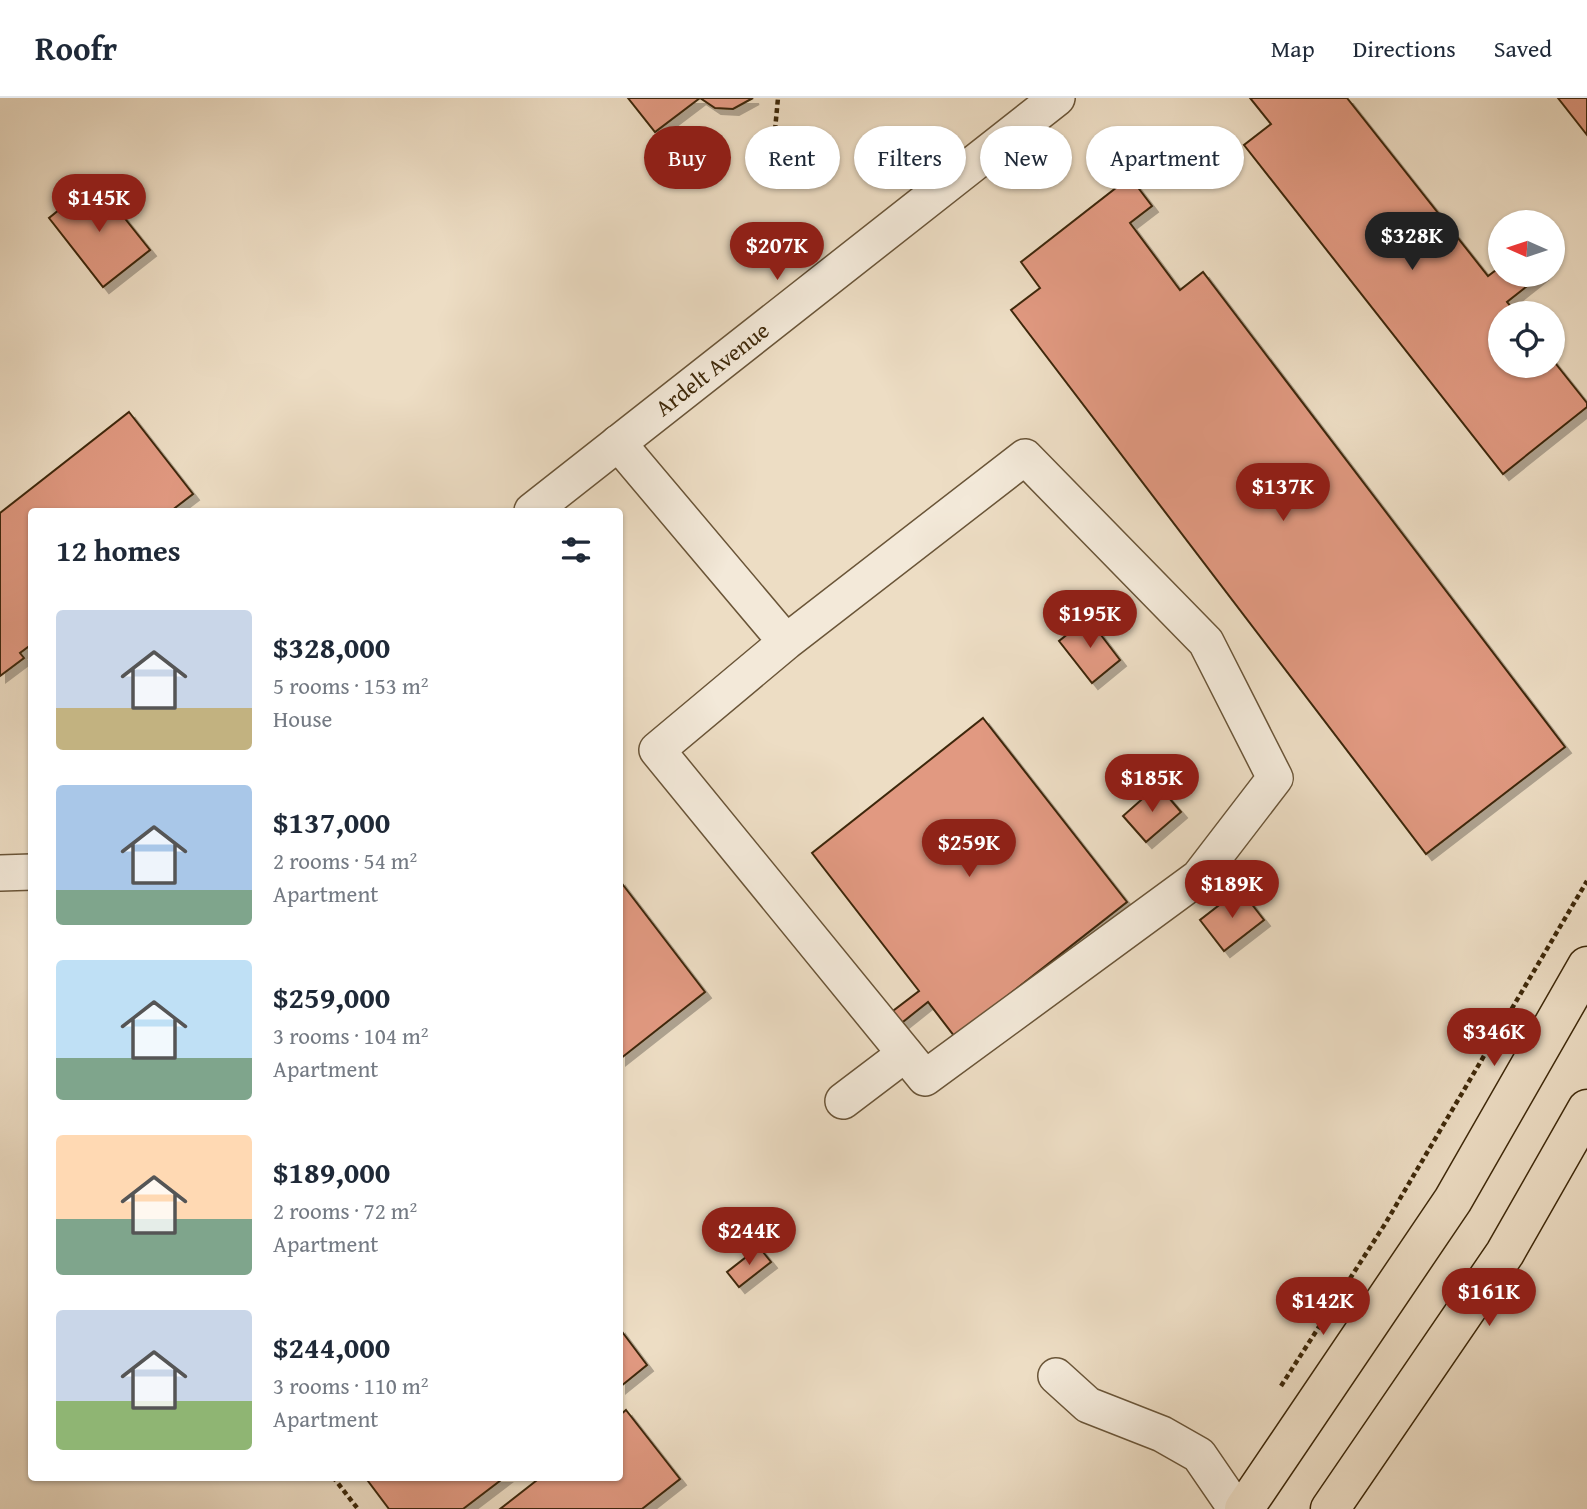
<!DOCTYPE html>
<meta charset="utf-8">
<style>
:root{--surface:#fff;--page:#f6f6f7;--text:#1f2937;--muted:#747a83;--line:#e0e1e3;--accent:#8f2418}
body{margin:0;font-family:"Gentium Book Plus",serif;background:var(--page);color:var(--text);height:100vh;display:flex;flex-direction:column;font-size:26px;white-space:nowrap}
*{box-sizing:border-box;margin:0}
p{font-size:23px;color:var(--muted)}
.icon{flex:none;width:38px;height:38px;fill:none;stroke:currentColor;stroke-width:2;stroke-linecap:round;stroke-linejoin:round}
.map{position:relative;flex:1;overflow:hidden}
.drawer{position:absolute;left:28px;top:410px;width:595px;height:973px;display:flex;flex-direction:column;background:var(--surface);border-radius:7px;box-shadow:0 2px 5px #0004}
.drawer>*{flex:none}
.banner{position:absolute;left:644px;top:28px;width:665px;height:63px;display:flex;gap:14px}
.needle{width:46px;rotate:273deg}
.controls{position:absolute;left:1488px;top:112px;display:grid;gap:14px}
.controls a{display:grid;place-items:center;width:77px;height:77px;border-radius:50%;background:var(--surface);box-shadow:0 2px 5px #0004;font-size:35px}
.price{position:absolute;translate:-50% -60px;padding:0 16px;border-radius:24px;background:var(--accent);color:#fff;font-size:23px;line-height:46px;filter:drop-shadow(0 2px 4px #0008)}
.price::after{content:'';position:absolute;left:50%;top:42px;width:21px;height:16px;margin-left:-10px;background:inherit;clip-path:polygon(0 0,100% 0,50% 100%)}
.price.selected{background:#222;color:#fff}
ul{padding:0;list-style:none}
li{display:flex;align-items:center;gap:21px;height:175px;padding:0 28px}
li span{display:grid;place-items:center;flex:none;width:196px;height:140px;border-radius:7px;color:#555}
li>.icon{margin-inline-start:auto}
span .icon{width:84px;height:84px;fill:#fffc;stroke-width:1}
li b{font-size:30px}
h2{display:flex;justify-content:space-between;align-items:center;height:84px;padding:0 28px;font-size:30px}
.chip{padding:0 24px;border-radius:32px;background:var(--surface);box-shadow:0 2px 5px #0004;font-size:24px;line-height:63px}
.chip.selected{background:var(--accent);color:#fff}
header{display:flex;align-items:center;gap:42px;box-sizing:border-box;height:98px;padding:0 35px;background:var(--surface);border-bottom:2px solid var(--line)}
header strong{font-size:33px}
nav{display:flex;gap:38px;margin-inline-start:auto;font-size:24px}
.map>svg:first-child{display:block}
</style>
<header>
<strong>Roofr</strong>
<nav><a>Map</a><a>Directions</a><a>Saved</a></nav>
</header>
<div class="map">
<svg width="1587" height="1411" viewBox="0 0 1587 1411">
<defs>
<filter id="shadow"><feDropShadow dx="6" dy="6" stdDeviation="0" flood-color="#0004"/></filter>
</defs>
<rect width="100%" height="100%" fill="#edddc4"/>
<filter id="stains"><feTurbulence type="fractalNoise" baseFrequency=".00286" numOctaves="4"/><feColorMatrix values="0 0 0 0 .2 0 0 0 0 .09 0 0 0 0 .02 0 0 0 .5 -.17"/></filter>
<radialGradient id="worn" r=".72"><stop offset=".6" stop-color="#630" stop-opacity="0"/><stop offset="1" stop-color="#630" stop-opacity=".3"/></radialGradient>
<!-- building -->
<g fill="#e19981" stroke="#3e2809" stroke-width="2" filter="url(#shadow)">
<path d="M628,0h125l-20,11 -18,-1 -15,-10 -45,34z"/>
<path d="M1250,0h97l141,178 12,-9v8h41l-34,27 9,11h-16v53h52v-7l35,44v4l-84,67 -259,-329 27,-21z"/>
<path d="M1558,0h29v37z"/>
<path d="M1130,79l22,29 -22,17 50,67 23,-18 362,475 -139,107 -415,-544 29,-22 -19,-26z"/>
<path d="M95,83l55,69 -47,37 -54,-69z"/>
<path d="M129,314l64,82 -22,17h-139v133l-12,9 4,5 -24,18v-163z"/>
<path d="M1088,520l32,42 -28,23 -33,-42z"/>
<path d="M983,620l144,184 -172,135 -27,-35 -34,27 -9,-12 34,-26 -107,-138z"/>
<path d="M1158,687l23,27 -35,30 -23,-26z"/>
<path d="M620,783l85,111 -85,67z"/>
<path d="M1240,791l24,31 -40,31 -24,-31z"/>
<path d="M759,1149l12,15 -32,25 -12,-15z"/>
<path d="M620,1231l27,36 -27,22z"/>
<path d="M626,1312l54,69 -38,30h-142l41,-32h79v-62z"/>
<path d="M365,1379h140l-42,32h-74z"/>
</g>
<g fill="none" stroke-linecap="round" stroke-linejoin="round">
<defs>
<g id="minor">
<path d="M618,345l168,199 239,-185 181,185 69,136 -76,99 -274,201 -268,-328 129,-108"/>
<path d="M532,413l525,-413"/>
<path d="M0,775l32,-1"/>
<path d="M843,1003l62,-47"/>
<path d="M1056,1278l32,29 74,29 37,21 37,54"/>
</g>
<g id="major">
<path d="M1244,1411l209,-309 134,-234"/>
<path d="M1330,1411l175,-256 82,-144"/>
</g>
</defs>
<!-- minor casing -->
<use href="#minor" stroke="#6a5538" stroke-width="38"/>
<!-- major casing -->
<use href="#major" stroke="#3e2809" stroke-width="41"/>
<!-- path -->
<g stroke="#3e2809" stroke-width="4.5" stroke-dasharray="5 3.5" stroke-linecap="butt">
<path d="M775,32l3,-32"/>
<path d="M1281,1288l104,-162 202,-343"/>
<path d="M333,1379l25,32"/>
</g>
<!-- minor -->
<use href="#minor" stroke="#f3e9d9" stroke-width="35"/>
<!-- major -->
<use href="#major" stroke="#edddc4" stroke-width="38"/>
</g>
<g text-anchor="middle" stroke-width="6" stroke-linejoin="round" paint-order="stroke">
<!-- street labels -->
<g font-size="23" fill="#3e2809" stroke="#f3e9d9">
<text transform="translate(712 271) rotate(-38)" y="8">Ardelt Avenue</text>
</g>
</g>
<rect width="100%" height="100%" filter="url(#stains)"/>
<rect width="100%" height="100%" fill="url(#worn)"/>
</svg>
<div class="controls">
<a><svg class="needle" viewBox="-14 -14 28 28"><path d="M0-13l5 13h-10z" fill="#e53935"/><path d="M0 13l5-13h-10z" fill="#747a83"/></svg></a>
<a><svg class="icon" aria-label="locate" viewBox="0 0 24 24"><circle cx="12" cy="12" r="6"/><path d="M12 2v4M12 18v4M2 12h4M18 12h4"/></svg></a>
</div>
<b class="price" style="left:99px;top:136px">$145K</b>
<b class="price selected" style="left:1412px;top:174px">$328K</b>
<b class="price" style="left:777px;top:184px">$207K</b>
<b class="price" style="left:1283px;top:425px">$137K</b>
<b class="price" style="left:1090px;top:552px">$195K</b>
<b class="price" style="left:1152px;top:716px">$185K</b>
<b class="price" style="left:969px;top:781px">$259K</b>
<b class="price" style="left:1232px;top:822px">$189K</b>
<b class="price" style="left:1494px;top:970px">$346K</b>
<b class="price" style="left:749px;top:1169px">$244K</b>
<b class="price" style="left:1489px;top:1230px">$161K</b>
<b class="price" style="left:1323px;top:1239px">$142K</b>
<div class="banner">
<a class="chip selected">Buy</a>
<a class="chip">Rent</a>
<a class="chip">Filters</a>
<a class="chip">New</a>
<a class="chip">Apartment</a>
</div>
<section class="drawer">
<h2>12 homes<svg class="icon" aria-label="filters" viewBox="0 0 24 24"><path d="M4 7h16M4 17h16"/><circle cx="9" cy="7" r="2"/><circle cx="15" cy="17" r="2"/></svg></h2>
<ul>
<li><span style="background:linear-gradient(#c9d6e8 70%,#c2b280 0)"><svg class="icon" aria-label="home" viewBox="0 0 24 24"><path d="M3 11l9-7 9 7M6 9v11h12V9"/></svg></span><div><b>$328,000</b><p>5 rooms · 153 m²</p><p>House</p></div></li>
<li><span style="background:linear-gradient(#a9c7e8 75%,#7fa58c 0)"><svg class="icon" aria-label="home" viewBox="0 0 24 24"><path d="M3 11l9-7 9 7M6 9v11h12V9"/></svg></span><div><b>$137,000</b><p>2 rooms · 54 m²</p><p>Apartment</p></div></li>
<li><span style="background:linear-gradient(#bfe0f5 70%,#7fa58c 0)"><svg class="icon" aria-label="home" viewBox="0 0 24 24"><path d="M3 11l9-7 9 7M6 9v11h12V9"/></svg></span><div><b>$259,000</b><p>3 rooms · 104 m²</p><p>Apartment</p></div></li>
<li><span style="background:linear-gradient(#ffd9b3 60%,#7fa58c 0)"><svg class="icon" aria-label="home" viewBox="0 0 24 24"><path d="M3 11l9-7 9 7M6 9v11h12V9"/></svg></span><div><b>$189,000</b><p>2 rooms · 72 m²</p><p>Apartment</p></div></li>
<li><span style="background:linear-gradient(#c9d6e8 65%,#8fb573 0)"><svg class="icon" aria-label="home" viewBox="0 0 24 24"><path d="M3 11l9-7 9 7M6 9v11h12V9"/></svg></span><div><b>$244,000</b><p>3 rooms · 110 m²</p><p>Apartment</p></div></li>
</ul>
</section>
</div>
